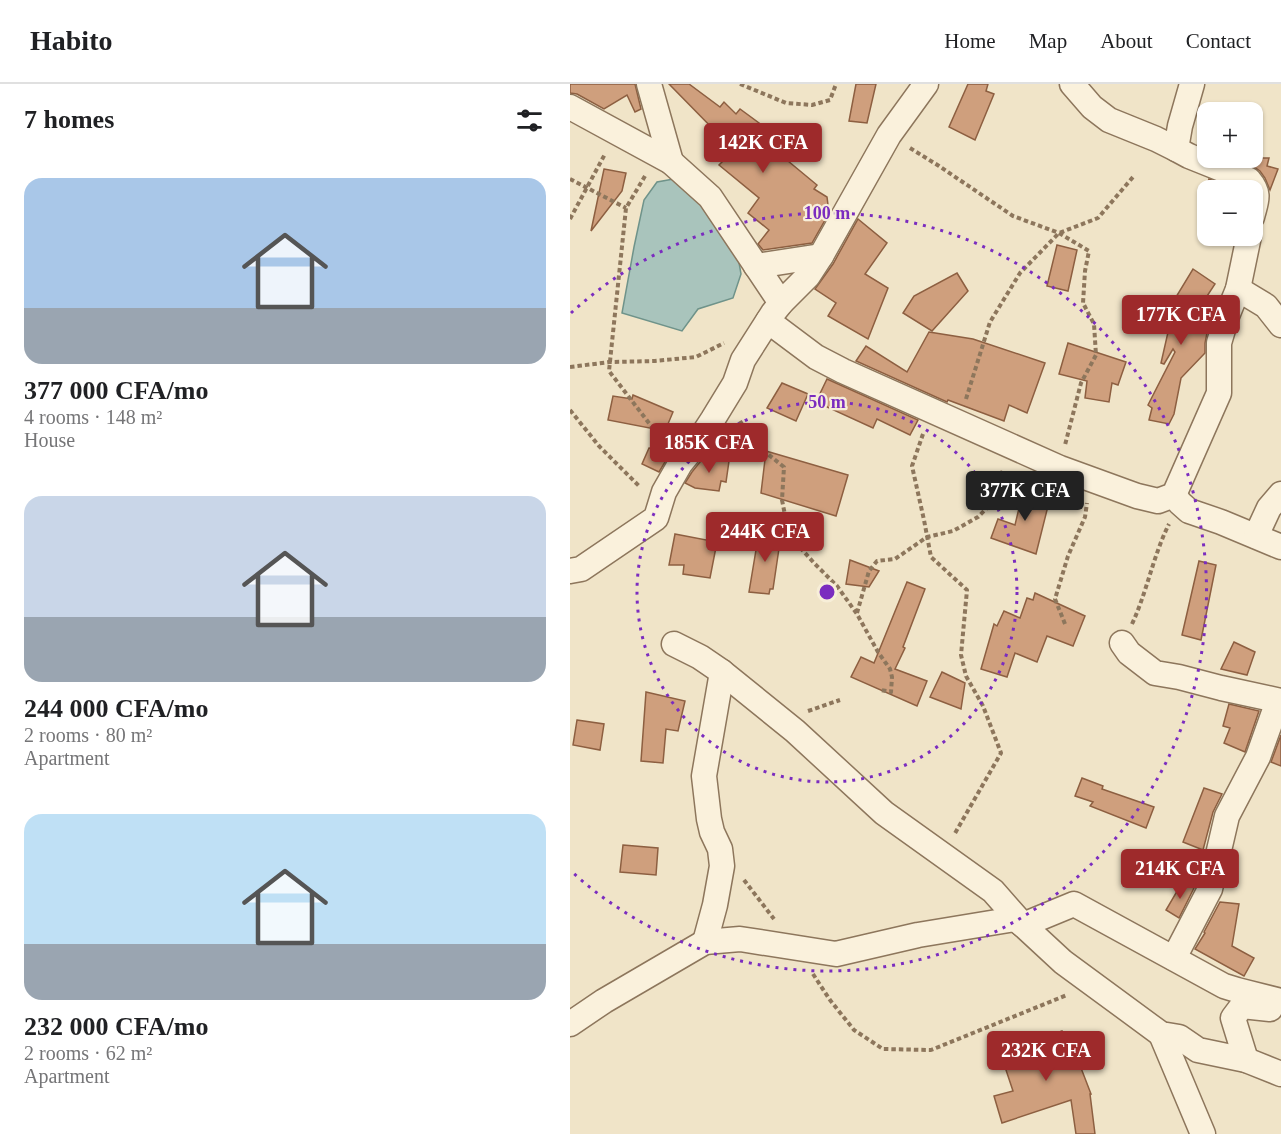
<!DOCTYPE html>
<meta charset="utf-8">
<style>
:root{--surface:#fff;--page:#f6f6f6;--text:#202124;--muted:#757577;--line:#e0e0e0;--accent:#9e2a2b}
body{margin:0;font-family:"Times New Roman",serif;background:var(--page);color:var(--text);height:100vh;display:flex;flex-direction:column;font-size:22px;white-space:nowrap}
*{box-sizing:border-box;margin:0}
p{font-size:20px;color:var(--muted)}
.icon{flex:none;width:33px;height:33px;fill:none;stroke:currentColor;stroke-width:2;stroke-linecap:round;stroke-linejoin:round}
.map{position:relative;flex:1;overflow:hidden}
.sheet{display:flex;flex-direction:column;background:var(--surface);width:570px}
.sheet>*{flex:none}
.tools{position:absolute;left:627px;top:18px;display:grid;gap:12px}
.tools a{display:grid;place-items:center;width:66px;height:66px;border-radius:12px;background:var(--surface);box-shadow:0 2px 4px #0004;font-size:30px}
.price{position:absolute;translate:-50% -51px;padding:0 14px;border-radius:6px;background:var(--accent);color:#fff;font-size:20px;line-height:39px;filter:drop-shadow(0 2px 3px #0008)}
.price::after{content:'';position:absolute;left:50%;top:36px;width:18px;height:14px;margin-left:-9px;background:inherit;clip-path:polygon(0 0,100% 0,50% 100%)}
.price.current{background:#222;color:#fff}
ul{padding:0;list-style:none}
li{display:grid;align-content:center;gap:12px;height:318px;padding:0 24px}
li span{display:grid;place-items:center;height:186px;border-radius:18px;color:#555}
li>.icon{margin-inline-start:auto}
span .icon{width:108px;height:108px;fill:#fffc;stroke-width:1}
li b{font-size:26px}
h2{display:flex;justify-content:space-between;align-items:center;height:72px;padding:0 24px;font-size:26px}
header{display:flex;align-items:center;gap:36px;box-sizing:border-box;height:84px;padding:0 30px;background:var(--surface);border-bottom:2px solid var(--line)}
header strong{font-size:28px}
nav{display:flex;gap:33px;margin-inline-start:auto;font-size:21px}
main{display:flex;flex:1;min-height:0}
.map>svg:first-child{display:block}
</style>
<header>
<strong>Habito</strong>
<nav><a>Home</a><a>Map</a><a>About</a><a>Contact</a></nav>
</header>
<main>
<section class="sheet">
<h2>7 homes<svg class="icon" aria-label="filters" viewBox="0 0 24 24"><path d="M4 7h16M4 17h16"/><circle cx="9" cy="7" r="2"/><circle cx="15" cy="17" r="2"/></svg></h2>
<ul>
<li><span style="background:linear-gradient(#a9c7e8 70%,#9aa5b1 0)"><svg class="icon" aria-label="home" viewBox="0 0 24 24"><path d="M3 11l9-7 9 7M6 9v11h12V9"/></svg></span><div><b>377 000 CFA/mo</b><p>4 rooms · 148 m²</p><p>House</p></div></li>
<li><span style="background:linear-gradient(#c9d6e8 65%,#9aa5b1 0)"><svg class="icon" aria-label="home" viewBox="0 0 24 24"><path d="M3 11l9-7 9 7M6 9v11h12V9"/></svg></span><div><b>244 000 CFA/mo</b><p>2 rooms · 80 m²</p><p>Apartment</p></div></li>
<li><span style="background:linear-gradient(#bfe0f5 70%,#9aa5b1 0)"><svg class="icon" aria-label="home" viewBox="0 0 24 24"><path d="M3 11l9-7 9 7M6 9v11h12V9"/></svg></span><div><b>232 000 CFA/mo</b><p>2 rooms · 62 m²</p><p>Apartment</p></div></li>
</ul>
</section>
<div class="map">
<svg width="711" height="1050" viewBox="0 0 711 1050">
<rect width="100%" height="100%" fill="#f0e4c8"/>
<!-- water -->
<path fill="#a9c4bc" stroke="#6f938a" stroke-width="1.5" d="M109,94l23,16 35,57 4,23 -8,24 -35,11 -16,22 -60,-18 12,-66 10,-47 13,-18z"/>
<!-- building -->
<g fill="#cf9f7d" stroke="#8d5f41" stroke-width="1.5">
<path d="M0,0h65l6,25 -6,3 -8,-17 -23,14 -27,-15 -7,-1z"/>
<path d="M99,0h20l31,23 4,-5 12,12 4,-5 30,22 -6,10 53,44 -3,4 13,8 2,16 -17,30 -49,7 -5,-6 11,-14 -21,-17 11,-15 -40,-33 5,-5 -15,-16 10,-9z"/>
<path d="M286,0h20l-9,39 -18,-2z"/>
<path d="M398,0h20l-2,7 8,3 -19,46 -26,-13z"/>
<path d="M661,74h38l-2,8 11,3 -8,21 -5,-12 -5,-7 -6,-4z"/>
<path d="M34,85l22,4 -4,18 -31,40z"/>
<path d="M639,95l28,11h-32z"/>
<path d="M288,135l29,24 -22,31 23,14 -20,51 -40,-23 8,-13 -21,-14 18,-25z"/>
<path d="M487,161l20,5 -9,41 -21,-5z"/>
<path d="M623,185l22,15 -23,35 15,14 -2,10v10l-24,25 -7,36 -5,10 -20,-4 3,-12 -4,-3 27,-53 -2,-3 -9,15 -3,-1 15,-66z"/>
<path d="M387,189l11,18 -36,40 -29,-18 11,-17z"/>
<path d="M359,248l44,7 72,24 -18,50 -18,-8 -5,16 -56,-21 -1,2 -91,-41 10,-15 41,26z"/>
<path d="M498,259l58,19 -8,23 -6,-2 -3,19 -24,-4 2,-17 -28,-7z"/>
<path d="M257,295l91,41 -8,15 -33,-16 -4,9 -57,-26z"/>
<path d="M212,299l26,11 -12,27 -29,-13z"/>
<path d="M63,311l40,17 -8,19 -57,-11 5,-24 19,3z"/>
<path d="M79,364l22,4 -12,20 -17,-8z"/>
<path d="M196,367l82,24 -12,41 -75,-23z"/>
<path d="M134,373l25,4 -3,21 -5,-1 -2,10 -24,-3 -10,-5 7,-11z"/>
<path d="M454,403l27,7 -15,60 -45,-16 7,-19 17,6z"/>
<path d="M189,448l22,3 -8,54h-3l-1,5 -20,-2z"/>
<path d="M105,450l42,8 -7,36 -27,-4 1,-9h-15z"/>
<path d="M280,476l29,11 -10,16 -23,-3z"/>
<path d="M629,477l17,4 -15,75 -19,-5z"/>
<path d="M337,498l18,7 -22,58 2,1 -10,21 32,12 -10,25 -66,-29 10,-20 13,6z"/>
<path d="M465,509l50,23 -12,30 -26,-10 -10,26 -22,-9 -8,24 -26,-8 13,-45 3,2 7,-15 16,7 7,-20 6,2z"/>
<path d="M664,558l21,10 -8,23 -26,-6z"/>
<path d="M372,588l23,11 -4,26 -31,-12z"/>
<path d="M76,608l39,9 -7,30 -12,-2 -3,34 -22,-2z"/>
<path d="M659,620l30,7 -14,41 -21,-9 6,-15 -7,-2z"/>
<path d="M7,636l27,4 -4,26 -27,-5z"/>
<path d="M711,651v31l-10,-4z"/>
<path d="M512,694l21,8 -1,3 52,18 -8,21 -56,-22 3,-4 -18,-6z"/>
<path d="M634,704l18,6 -9,18 -10,38 -20,-8z"/>
<path d="M53,761l35,3 -2,27 -36,-3z"/>
<path d="M613,797l11,7 -15,30 -13,-8z"/>
<path d="M650,818l19,2 -7,42 22,12 -10,18 -49,-27 10,-16 -1,-1z"/>
<path d="M492,947l4,13 5,-2 20,52h-1l5,40h-19l-5,-34 -69,23 -8,-27 19,-5 -13,-39z"/>
</g>
<g fill="none" stroke-linecap="round" stroke-linejoin="round">
<defs>
<g id="minor">
<path d="M79,0l22,78"/>
<path d="M502,0l20,23 17,13 47,19 20,10"/>
<path d="M622,0l-12,42 -4,23 13,7 60,24c12,14 7,21 3,37"/>
<path d="M0,23l101,55 39,35 71,106"/>
<path d="M186,182l65,-10"/>
<path d="M668,205l28,17 15,19"/>
<path d="M198,237l48,36 27,14 217,97 77,28 21,5 16,-6 45,-102v-50l8,-27 11,-27 11,-53"/>
<path d="M604,411l6,8 9,8 32,11 60,25"/>
<path d="M686,452l13,-28 12,-14"/>
<path d="M0,487l11,-2 75,-51 8,-26 16,-28 18,-22 15,-23 22,-36 8,-23 30,-47 8,-10 27,-27 13,-20 68,-121 37,-51"/>
<path d="M552,559l7,10 26,20 24,4 42,11 60,13"/>
<path d="M104,560l26,13 22,15 73,59 89,82 109,78 30,34 40,37 98,72 18,3 19,13 48,10 35,14"/>
<path d="M135,858l10,-37 7,-39 -2,-17 -8,-17 -3,-13 -5,-43 18,-104"/>
<path d="M604,874l36,-69 17,-73 31,-59 20,-56"/>
<path d="M0,940l34,-23 101,-59 35,-3 96,15 82,-19 97,-16 8,6 51,-21 150,82 13,4 44,11"/>
<path d="M591,950l42,100"/>
<path d="M676,976l-13,-42 9,-12 28,3"/>
</g>
</defs>
<!-- minor casing -->
<use href="#minor" stroke="#8d765c" stroke-width="27"/>
<!-- path -->
<g stroke="#8d765c" stroke-width="4" stroke-dasharray="4.5 3" stroke-linecap="butt">
<path d="M170,0l46,19 26,2 18,-5 6,-16"/>
<path d="M340,64l29,18 74,50 46,17 30,18 -4,20 -2,32 11,21 2,31 -15,28 -16,62"/>
<path d="M75,92l-19,32 -17,163 56,73"/>
<path d="M0,95l56,29"/>
<path d="M0,135l35,-65"/>
<path d="M0,283l40,-5 45,-1 41,-4 28,-14"/>
<path d="M396,315l24,-77 30,-49 39,-40 39,-15 35,-41"/>
<path d="M0,326l29,36 41,41"/>
<path d="M170,337l14,22 30,24 -2,33 7,35 25,28 23,23 20,28 21,38 12,17 2,8 -1,15 -10,-2"/>
<path d="M353,350l-11,32 12,54 7,37 36,33 -6,65 5,21 17,30 18,47 -47,82"/>
<path d="M287,529l12,-42 8,-10 18,-2 32,-22 26,-6 25,-14 12,-12 13,-35"/>
<path d="M495,540l-10,-25 13,-43 17,-39 2,-14"/>
<path d="M562,540c15,-32 21,-68 37,-100"/>
<path d="M238,627l32,-11"/>
<path d="M174,796l30,39"/>
<path d="M243,890l17,26 24,30 29,19 48,1 136,-55"/>
</g>
<!-- minor -->
<use href="#minor" stroke="#faf1dc" stroke-width="24"/>
</g>
<!-- distance rings -->
<g fill="none" stroke="#7b2cbf" stroke-width="3" stroke-dasharray="3 6">
<circle cx="257" cy="508" r="190"/>
<path d="M1 229A379 379 0 1 1 1 787"/>
</g>
<circle cx="257" cy="508" r="9" fill="#7b2cbf" stroke="#f7eed8" stroke-width="3"/>
<g font-size="18" text-anchor="middle" font-weight="bold" fill="#7b2cbf" stroke="#f7eed8" stroke-width="4.5" stroke-linejoin="round" paint-order="stroke">
<text x="257" y="135">100 m</text>
<text x="257" y="324">50 m</text>
</g>
</svg>
<div class="tools">
<a>+</a>
<a>−</a>
</div>
<b class="price" style="left:193px;top:90px">142K CFA</b>
<b class="price" style="left:611px;top:262px">177K CFA</b>
<b class="price" style="left:139px;top:390px">185K CFA</b>
<b class="price current" style="left:455px;top:438px">377K CFA</b>
<b class="price" style="left:195px;top:479px">244K CFA</b>
<b class="price" style="left:610px;top:816px">214K CFA</b>
<b class="price" style="left:476px;top:998px">232K CFA</b>
</div>
</main>
